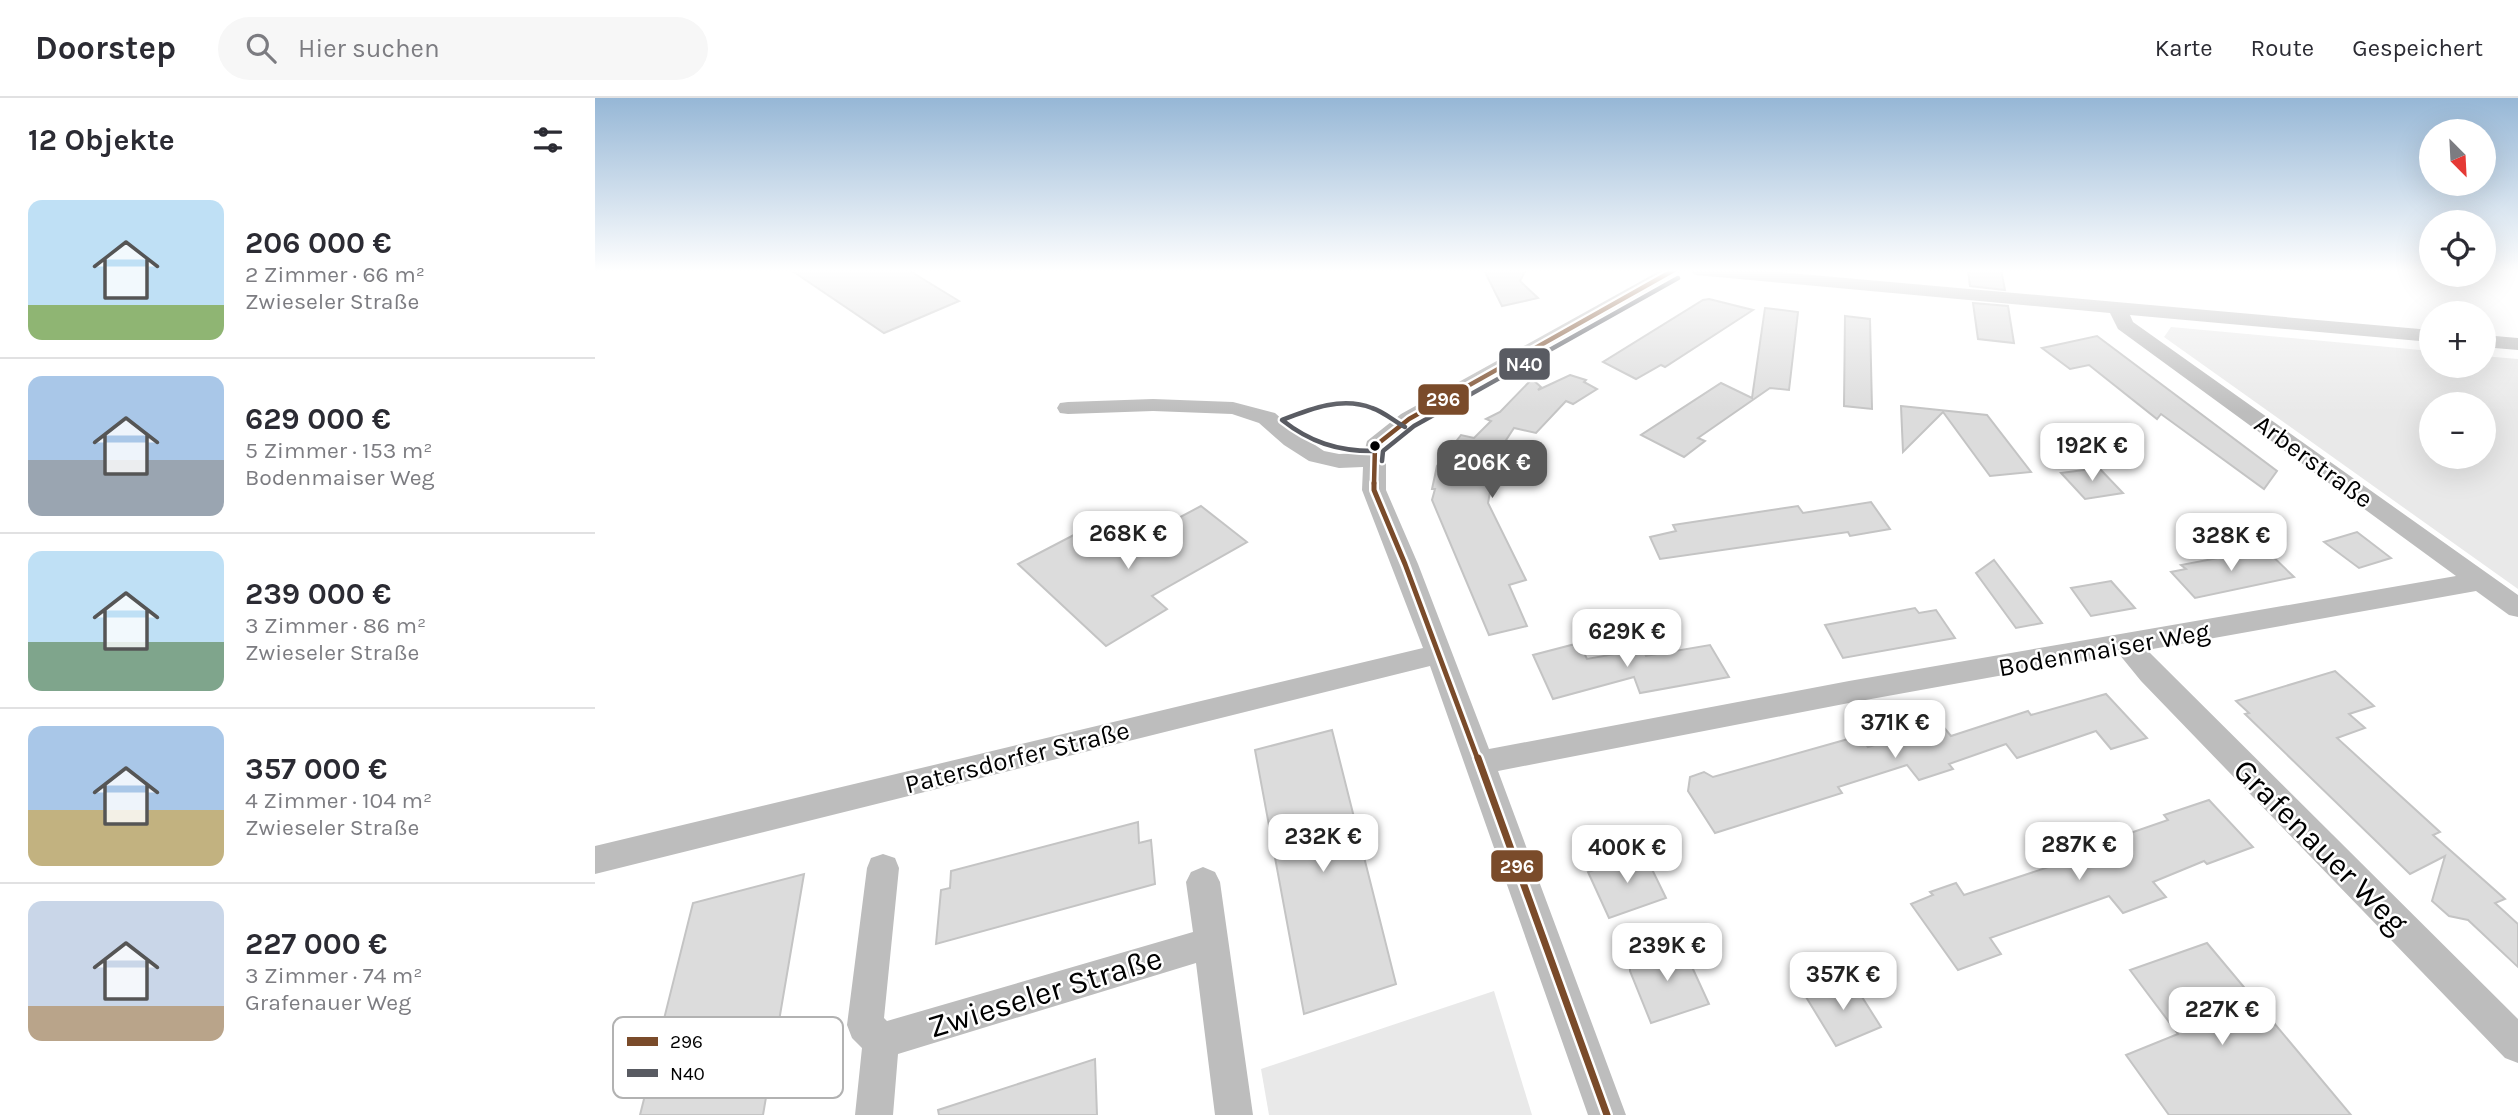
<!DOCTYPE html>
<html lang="de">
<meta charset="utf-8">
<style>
:root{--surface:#fff;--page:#f7f7f7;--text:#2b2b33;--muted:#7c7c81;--line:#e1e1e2;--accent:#595959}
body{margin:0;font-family:Karla,sans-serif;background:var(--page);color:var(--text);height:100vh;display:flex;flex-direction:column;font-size:26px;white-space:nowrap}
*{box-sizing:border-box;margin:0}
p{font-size:23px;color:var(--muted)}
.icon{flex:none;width:38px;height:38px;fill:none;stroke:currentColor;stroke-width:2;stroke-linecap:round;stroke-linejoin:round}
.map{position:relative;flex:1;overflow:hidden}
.drawer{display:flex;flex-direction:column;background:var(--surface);width:595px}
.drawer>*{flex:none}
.needle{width:46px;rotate:156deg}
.controls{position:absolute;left:1824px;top:21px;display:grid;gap:14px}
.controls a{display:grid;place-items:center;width:77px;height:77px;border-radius:50%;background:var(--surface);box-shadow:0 7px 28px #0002;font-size:35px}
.price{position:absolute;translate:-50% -60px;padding:0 16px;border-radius:14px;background:#fff;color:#222;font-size:23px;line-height:46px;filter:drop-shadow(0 2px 4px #0008)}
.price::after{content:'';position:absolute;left:50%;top:42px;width:21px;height:16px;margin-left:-10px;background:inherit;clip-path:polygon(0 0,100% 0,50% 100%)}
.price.selected{background:var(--accent);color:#fff}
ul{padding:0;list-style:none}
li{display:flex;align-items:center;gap:21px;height:175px;padding:0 28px}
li+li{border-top:2px solid var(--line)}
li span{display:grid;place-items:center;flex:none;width:196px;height:140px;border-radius:14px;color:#555}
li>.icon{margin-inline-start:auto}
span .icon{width:84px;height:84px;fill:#fffc;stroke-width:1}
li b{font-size:30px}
h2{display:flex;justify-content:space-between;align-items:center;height:84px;padding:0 28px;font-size:30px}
header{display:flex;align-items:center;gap:42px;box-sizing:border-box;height:98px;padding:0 35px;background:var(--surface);border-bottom:2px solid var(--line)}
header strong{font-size:33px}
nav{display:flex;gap:38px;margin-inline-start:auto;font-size:24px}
.search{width:490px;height:63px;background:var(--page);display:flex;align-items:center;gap:18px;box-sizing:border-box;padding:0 24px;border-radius:38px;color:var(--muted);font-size:26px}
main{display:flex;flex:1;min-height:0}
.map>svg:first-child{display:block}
</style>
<header>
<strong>Doorstep</strong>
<div class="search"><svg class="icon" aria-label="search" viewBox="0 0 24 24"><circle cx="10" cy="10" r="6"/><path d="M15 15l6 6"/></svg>Hier suchen</div>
<nav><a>Karte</a><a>Route</a><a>Gespeichert</a></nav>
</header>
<main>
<section class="drawer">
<h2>12 Objekte<svg class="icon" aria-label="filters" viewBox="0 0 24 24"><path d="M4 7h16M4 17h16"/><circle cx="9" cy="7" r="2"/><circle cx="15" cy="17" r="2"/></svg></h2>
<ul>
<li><span style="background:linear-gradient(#bfe0f5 75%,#8fb573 0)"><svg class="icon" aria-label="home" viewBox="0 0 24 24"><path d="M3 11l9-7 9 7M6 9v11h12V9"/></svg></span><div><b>206 000 €</b><p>2 Zimmer · 66 m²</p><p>Zwieseler Straße</p></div></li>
<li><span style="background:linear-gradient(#a9c7e8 60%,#9aa5b1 0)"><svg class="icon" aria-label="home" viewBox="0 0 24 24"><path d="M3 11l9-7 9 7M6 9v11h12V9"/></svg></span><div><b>629 000 €</b><p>5 Zimmer · 153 m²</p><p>Bodenmaiser Weg</p></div></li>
<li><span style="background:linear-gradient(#bfe0f5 65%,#7fa58c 0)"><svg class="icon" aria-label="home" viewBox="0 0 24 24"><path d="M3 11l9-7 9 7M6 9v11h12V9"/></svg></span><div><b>239 000 €</b><p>3 Zimmer · 86 m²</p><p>Zwieseler Straße</p></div></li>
<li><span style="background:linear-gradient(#a9c7e8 60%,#c2b280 0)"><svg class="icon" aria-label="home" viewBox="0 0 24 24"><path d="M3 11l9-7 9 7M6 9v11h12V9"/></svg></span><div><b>357 000 €</b><p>4 Zimmer · 104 m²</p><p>Zwieseler Straße</p></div></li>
<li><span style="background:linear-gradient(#c9d6e8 75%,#b9a48a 0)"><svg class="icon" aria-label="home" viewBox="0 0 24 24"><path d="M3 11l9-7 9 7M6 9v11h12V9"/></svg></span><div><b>227 000 €</b><p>3 Zimmer · 74 m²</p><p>Grafenauer Weg</p></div></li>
</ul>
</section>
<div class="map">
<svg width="1923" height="1017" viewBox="0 0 1923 1017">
<rect width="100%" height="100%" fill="#fff"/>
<!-- green -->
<g fill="#e9e9e9" fill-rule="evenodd">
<path d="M1576,229l260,24v15h52v-10l35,3v230l-354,-252zM1836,306h52v53h-52z"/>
<path d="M899,893l38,124h-263l-8,-46z"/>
</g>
<!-- building -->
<g fill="#dcdcdc" stroke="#c4c4c4" stroke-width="2">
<path d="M196,172h117l51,31 -75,32z"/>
<path d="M889,172h42l-6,11 18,17 -36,8z"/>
<path d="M1373,172h33l4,20 -35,-4z"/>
<path d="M1114,201l44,11 -88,57 -4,-2 -25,14 -33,-17 100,-62z"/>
<path d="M1378,205l35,3 6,37 -36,-4z"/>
<path d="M1170,210l33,4 -9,78 -19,-2 -72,50 7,3 -21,16 -43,-22 80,-52 31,15z"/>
<path d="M1250,218l25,3 2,90 -28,-3z"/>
<path d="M1502,238l180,135 -13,18 -103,-75 -4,5 -68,-54 -19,4 -28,-21z"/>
<path d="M975,277l16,5 -2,2 13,7 -24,15 -7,-3 -30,32 -22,-5 -17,26 -9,49 38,77 -17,5 18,41 -38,9 -57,-135 3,-11h-3l5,-23 24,-31 13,3 17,-17 -5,-2 14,-7 32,-33 9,8 -3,3z"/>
<path d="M1306,308l86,9 44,57 -41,4 -47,-64 -40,40z"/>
<path d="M1504,370l24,25 -38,6 -24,-26z"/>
<path d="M1276,404l19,27 -40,7 -2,-4 -188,27 -10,-22 26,-6 -3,-6 125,-19 5,7z"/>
<path d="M606,408l46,36 -95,54 15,13 -61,37 -88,-82 75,-39 29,23z"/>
<path d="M1762,434l34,26 -32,10 -35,-26z"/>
<path d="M1670,451l29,28 -99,21 -24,-26 15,-3 -5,-4z"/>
<path d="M1399,462l48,63 -26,5 -40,-55z"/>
<path d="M1516,483l24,27 -44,8 -20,-28z"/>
<path d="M1320,510l4,5 17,-3 19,28 -112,20 -18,-33z"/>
<path d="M984,545l8,16 56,-10 3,7 64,-11 19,32 -89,16 -6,-16 -81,22 -20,-44z"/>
<path d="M1740,573l39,35 -25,8 16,14 -28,10 103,94 -7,3 72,64 -10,4 23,21v43l-50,-47 -19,-4 -17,-15 13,-45 -35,18 -165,-160 4,-1 -13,-12z"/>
<path d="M1511,596l41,44 -36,11 -15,-18 -79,27 -11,-14 -57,20 4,5 -34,11 -12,-15 -69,22 4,6 -127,40 -27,-42 2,-14 14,-5 9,5 146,-41 9,11 73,-23 10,12 77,-25 3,4z"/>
<path d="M737,632l64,254 -92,30 -49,-264z"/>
<path d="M1614,702l44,47 -46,17 -3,-3 -51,21 13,15 -43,16 -14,-17 -119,42 11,16 -43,16 -47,-66 22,-9 -3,-3 26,-9 8,12 124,-41 -4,-5 84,-29 -4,-5z"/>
<path d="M543,724l1,21 12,-3 4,44 -219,60 5,-54 9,-2 1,-17z"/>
<path d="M1049,755l22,45 -57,20 -21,-46z"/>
<path d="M209,776l-41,241h-123l53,-212z"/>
<path d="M1086,845l28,61 -58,19 -21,-52v-11z"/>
<path d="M1612,845l144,172h-182l-43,-60 52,-21 -48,-64z"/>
<path d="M1255,880l31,49 -45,19 -30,-49z"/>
<path d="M500,961l2,56h-158l-1,-5z"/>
</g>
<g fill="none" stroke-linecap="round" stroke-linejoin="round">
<!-- minor -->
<g fill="#bdbdbd" fill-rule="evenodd">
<path d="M1066,172h22l-266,154 -31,24v42l32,74 71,185 360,-68 607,-105 -338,-247 -8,-16 -414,-38 -9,-5h68l676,60v12l-301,-27 3,7 385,273v22l-9,-2 -33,-24 -329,59 371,369v44l-13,-5 -364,-377 -22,-27 -270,49 -351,68 128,344h-38l-158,-449 -835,208v-28l828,-198 -61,-158 1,-23 -24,1 -30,-7 -25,-16 -25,-22 -27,-9 -79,-3 -85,3 -8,-1 -3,-5 3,-5 8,-1 85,-3 80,3 42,11 25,22 24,16 15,3 25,-1 3,-12 34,-27z"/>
<path d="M1888,237l35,3v12l-35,-3z"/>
<path d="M288,756l12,4 4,10 -15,150 3,3 306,-89 -7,-50 5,-10 12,-5 12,5 5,10 33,233h-38l-19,-152 -298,91 -5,61h-38l7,-67 -10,-10 -5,-13 20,-157 4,-10z"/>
</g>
<defs>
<path id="bus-1-far2" d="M779,386l1,-38 34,-27 265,-149"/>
<path id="bus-1-far1" d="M779,385v7l31,74 73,196"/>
<path id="bus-1" d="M883,660l129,357"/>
<g id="bus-2">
<path d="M778,353c-36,0 -63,-9 -91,-31 28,-11 60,-24 90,-12 12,4 22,13 33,19"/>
<path d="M787,363l1,-10 31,-25 264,-148"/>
</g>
</defs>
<!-- bus-1-far2 casing -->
<use href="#bus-1-far2" stroke="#fff" stroke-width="9"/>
<!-- bus-1-far1 casing -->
<use href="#bus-1-far1" stroke="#fff" stroke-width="10"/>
<!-- bus-1 casing -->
<use href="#bus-1" stroke="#fff" stroke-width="12"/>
<!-- bus-2 casing -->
<use href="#bus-2" stroke="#fff" stroke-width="9"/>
<!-- bus-1-far2 -->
<use href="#bus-1-far2" stroke="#7a4b2a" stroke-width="4.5"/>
<!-- bus-1-far1 -->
<use href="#bus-1-far1" stroke="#7a4b2a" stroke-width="5"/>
<!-- bus-1 -->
<use href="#bus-1" stroke="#7a4b2a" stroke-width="7"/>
<!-- bus-2 -->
<use href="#bus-2" stroke="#595b62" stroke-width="4.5"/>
</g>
<!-- sky -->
<linearGradient id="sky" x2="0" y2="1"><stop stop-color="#96b7d6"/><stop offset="0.55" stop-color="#fff"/><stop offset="1" stop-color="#fff" stop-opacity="0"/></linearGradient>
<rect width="1923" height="314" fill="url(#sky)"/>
<!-- markers -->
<circle fill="#000" stroke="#fff" stroke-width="2.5" cx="780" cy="348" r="6"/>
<g text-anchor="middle" stroke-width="5" stroke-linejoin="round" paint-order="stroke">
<!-- street labels -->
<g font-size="26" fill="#000" stroke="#fff">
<text transform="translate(1719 363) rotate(36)" y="9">Arberstraße</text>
<text transform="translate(1509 551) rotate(-10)" y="9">Bodenmaiser Weg</text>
<text transform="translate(422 659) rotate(-14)" y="9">Patersdorfer Straße</text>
</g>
<!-- near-street labels -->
<g font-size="32" fill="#000" stroke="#fff">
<text transform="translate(1726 748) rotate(45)" y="11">Grafenauer Weg</text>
<text transform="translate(450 894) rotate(-17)" y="11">Zwieseler Straße</text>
</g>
</g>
<!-- legend -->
<rect x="18" y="919" width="230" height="81" rx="10" fill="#fff" stroke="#b2b2b2" stroke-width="2"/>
<rect x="32" y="939" width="31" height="9" fill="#7a4b2a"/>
<rect x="32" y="971" width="31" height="8" fill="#595b62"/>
<g font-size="19" fill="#000">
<text x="75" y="950">296</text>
<text x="75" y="982">N40</text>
</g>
<g stroke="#fff" stroke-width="2.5">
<rect x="903" y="249" width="53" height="34" rx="7" fill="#595b62"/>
<rect x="822" y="285" width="53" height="33" rx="7" fill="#7a4b2a"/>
<rect x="895" y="751" width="54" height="34" rx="7" fill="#7a4b2a"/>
</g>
<g font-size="19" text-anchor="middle" font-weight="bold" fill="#fff">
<text x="929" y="273">N40</text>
<text x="848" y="308">296</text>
<text x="922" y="775">296</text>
</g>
</svg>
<div class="controls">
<a><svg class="needle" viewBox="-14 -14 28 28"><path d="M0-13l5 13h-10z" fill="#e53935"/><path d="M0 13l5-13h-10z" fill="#7c7c81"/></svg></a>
<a><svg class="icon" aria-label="locate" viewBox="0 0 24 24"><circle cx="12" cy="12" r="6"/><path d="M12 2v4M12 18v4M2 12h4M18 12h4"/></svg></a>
<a>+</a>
<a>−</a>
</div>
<b class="price" style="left:1497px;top:385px">192K €</b>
<b class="price selected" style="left:897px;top:402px">206K €</b>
<b class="price" style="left:533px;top:473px">268K €</b>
<b class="price" style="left:1636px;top:475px">328K €</b>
<b class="price" style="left:1032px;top:571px">629K €</b>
<b class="price" style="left:1300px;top:662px">371K €</b>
<b class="price" style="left:728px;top:776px">232K €</b>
<b class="price" style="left:1484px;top:784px">287K €</b>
<b class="price" style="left:1032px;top:787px">400K €</b>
<b class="price" style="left:1072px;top:885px">239K €</b>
<b class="price" style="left:1248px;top:914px">357K €</b>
<b class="price" style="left:1627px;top:949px">227K €</b>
</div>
</main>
